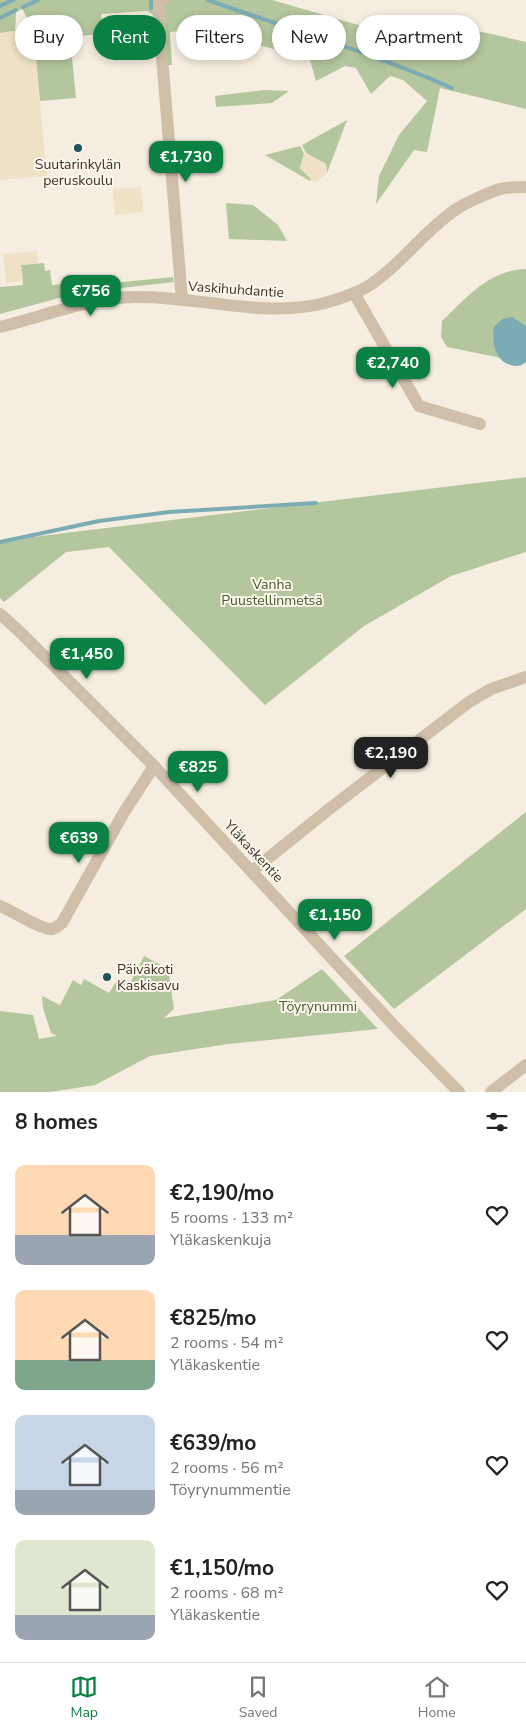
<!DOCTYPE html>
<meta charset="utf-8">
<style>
:root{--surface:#fff;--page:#f2f2f2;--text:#222;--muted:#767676;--line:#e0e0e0;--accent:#0b8043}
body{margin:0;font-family:"Nunito Sans",sans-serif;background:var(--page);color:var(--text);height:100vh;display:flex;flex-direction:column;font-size:19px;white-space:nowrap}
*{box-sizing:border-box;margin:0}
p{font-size:16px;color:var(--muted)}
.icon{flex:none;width:28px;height:28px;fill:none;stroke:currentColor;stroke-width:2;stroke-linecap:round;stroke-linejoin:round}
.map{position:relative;height:1092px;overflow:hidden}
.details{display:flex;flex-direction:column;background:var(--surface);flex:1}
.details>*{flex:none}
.guide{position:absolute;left:15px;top:15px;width:496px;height:45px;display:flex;gap:10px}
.price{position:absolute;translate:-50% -42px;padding:0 11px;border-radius:10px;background:var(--accent);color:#fff;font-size:16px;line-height:32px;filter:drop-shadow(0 1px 2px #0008)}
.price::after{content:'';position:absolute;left:50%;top:30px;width:15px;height:11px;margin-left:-8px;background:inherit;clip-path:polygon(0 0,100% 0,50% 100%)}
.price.current{background:#222;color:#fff}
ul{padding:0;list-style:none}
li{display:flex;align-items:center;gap:15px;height:125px;padding:0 15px}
li span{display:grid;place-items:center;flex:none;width:140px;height:100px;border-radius:10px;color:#555}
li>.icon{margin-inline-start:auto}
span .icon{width:60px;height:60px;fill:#fffc;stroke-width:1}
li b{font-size:21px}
h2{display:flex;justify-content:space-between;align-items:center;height:60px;padding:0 15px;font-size:21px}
.chip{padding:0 18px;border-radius:22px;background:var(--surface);box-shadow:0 2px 8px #0003;font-size:18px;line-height:45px}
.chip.current{background:var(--accent);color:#fff}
.dock{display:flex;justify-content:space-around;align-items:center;height:70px;border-top:1px solid var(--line);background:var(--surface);font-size:14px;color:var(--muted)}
.dock a{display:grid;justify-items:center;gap:2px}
.dock .current{color:var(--accent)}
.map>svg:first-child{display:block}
</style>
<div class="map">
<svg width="526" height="1092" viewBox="0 0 526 1092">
<rect width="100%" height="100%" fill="#f5eddf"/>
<!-- green -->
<g fill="#b3c69d">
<path d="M0,0h272l152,44 39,9 6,-24 57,13v67l-86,-21 -13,64 -13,-2 -38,54 3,-28 20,-41 28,-34 -24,-21 -13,-4 -19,18 -15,-26 -11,-2 -29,15 -7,-24 -60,-14 -43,4 -1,-15 -11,-2 -24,2 2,33h-6l-3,-44 -16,-10 -46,3 2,20 -33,3 6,61 -36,3 -7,-73 -11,-19 -6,3 -1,20 -15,1z"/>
<path d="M264,90l25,1 -17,12 -56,4 -1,-11z"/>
<path d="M347,120l-20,53 -1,-9 -20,-11 -4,-8z"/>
<path d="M300,146l4,8 -4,14 11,11 -1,2 -45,-26z"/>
<path d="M226,203l27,2 25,20 9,16 -58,-2z"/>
<path d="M44,263l1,8 5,-1 2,15 20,-2v4l101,-10 1,5 -97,11 -77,21v-27l23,-2 -2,-20z"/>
<path d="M526,269v94l-79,-16 -6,-10 1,-16c25,-24 47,-51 84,-52z"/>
<path d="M526,477v75l-75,24 -87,50 -99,79 -156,-158 -43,5 -62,50 -4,-4v-57z"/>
<path d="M526,812v97l-132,100 -50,-53z"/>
<path d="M144,956l24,13 6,40 -10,9 112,-18 46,-31 56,60 -150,15 -78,12 -55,29 -45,7h-50v-81l33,4 6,24 18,-3 -6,-3 -8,-25 -1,-12 18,9 13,-25 8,5 3,-6 25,14 8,-13 12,5z"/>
</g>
<!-- plaza -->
<g fill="#eee1c5">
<path d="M33,28l14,148 -47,4v-147z"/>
<path d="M306,153l20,11 1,9 -12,10 -15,-15 4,-14z"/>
<path d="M141,187l2,25 -28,3 -2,-26z"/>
<path d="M37,251l1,12 -17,2 2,16 -17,2 -3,-29z"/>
</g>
<!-- water -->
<path fill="#7bacb5" d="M512,317l14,9v36c-5,4 -9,5 -15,3 -17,-4 -19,-24 -17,-38l8,-8z"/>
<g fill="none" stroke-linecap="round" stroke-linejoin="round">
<!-- stream -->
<g stroke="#7bacb5" stroke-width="4">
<path d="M151,0v8"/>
<path d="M208,0c81,29 165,53 244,88"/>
<path d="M0,6l13,-6"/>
<path d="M23,7l15,-7"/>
<path d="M0,18l16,-8"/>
<path d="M0,542l99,-21 70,-9 147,-9"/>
</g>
<!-- minor -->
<g stroke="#cfbfa9" stroke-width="12">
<path d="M163,0l-4,5v15l23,280"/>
<path d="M354,293l65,113 61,18"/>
<path d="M0,327c44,-11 87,-28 133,-30 63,-2 128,22 192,6 14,-4 29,-9 42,-16 33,-21 56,-55 88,-77 8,-6 35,-18 45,-21 8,-2 17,-2 26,-2"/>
<path d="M0,614l20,18 134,134 244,264 61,62"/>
<path d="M252,871l81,-65 136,-104 22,-13 35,-12"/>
<path d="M0,906c13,5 41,24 52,23 4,-1 7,-4 10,-6l61,-109 31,-48"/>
<path d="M491,1092l35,-27"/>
</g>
</g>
<!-- markers -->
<g fill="#1b5461" stroke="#fcf7ec" stroke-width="2">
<circle cx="78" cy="148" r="5"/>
<circle cx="107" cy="977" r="5"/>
</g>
<g text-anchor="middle" stroke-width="4" stroke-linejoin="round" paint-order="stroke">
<!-- poi labels -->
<g font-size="14" fill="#3c312a" stroke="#fcf7ec">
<text x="78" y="169">Suutarinkylän<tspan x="78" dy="16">peruskoulu</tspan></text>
<text x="117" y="974" text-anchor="start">Päiväkoti<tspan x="117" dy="16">Kaskisavu</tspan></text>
</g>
<!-- street labels -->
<g font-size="14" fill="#3c312a" stroke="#fcf7ec">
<text transform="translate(236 289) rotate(4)" y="5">Vaskihuhdantie</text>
<text transform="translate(254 851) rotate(47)" y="5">Yläkaskentie</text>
</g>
<!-- park labels -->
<g font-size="14" fill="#445c2b" stroke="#fcf7ec">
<text x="272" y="589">Vanha<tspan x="272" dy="16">Puustellinmetsä</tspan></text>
<text x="318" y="1011">Töyrynummi</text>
</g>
</g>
</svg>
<b class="price" style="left:186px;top:183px">€1,730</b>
<b class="price" style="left:91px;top:317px">€756</b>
<b class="price" style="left:393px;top:389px">€2,740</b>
<b class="price" style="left:87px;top:680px">€1,450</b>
<b class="price current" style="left:391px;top:779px">€2,190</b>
<b class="price" style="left:198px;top:793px">€825</b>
<b class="price" style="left:79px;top:864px">€639</b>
<b class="price" style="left:335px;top:941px">€1,150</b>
<div class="guide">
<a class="chip">Buy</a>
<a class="chip current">Rent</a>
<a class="chip">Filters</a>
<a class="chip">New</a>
<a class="chip">Apartment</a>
</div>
</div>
<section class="details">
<h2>8 homes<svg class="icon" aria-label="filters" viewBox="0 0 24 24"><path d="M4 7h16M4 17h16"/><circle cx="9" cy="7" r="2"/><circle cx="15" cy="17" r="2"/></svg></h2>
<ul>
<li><span style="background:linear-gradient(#ffd9b3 70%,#9aa5b1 0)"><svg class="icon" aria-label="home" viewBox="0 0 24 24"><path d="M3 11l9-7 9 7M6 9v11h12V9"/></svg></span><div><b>€2,190/mo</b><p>5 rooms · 133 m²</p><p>Yläkaskenkuja</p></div><svg class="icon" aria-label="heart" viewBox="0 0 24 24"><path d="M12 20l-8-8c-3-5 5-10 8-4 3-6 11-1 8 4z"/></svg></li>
<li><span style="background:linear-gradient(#ffd9b3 70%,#7fa58c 0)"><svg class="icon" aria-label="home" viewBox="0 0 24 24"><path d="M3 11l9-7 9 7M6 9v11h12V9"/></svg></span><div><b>€825/mo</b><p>2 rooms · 54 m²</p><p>Yläkaskentie</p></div><svg class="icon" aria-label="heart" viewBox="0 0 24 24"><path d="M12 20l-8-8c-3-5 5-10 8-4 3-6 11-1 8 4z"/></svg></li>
<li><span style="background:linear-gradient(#c9d6e8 75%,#9aa5b1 0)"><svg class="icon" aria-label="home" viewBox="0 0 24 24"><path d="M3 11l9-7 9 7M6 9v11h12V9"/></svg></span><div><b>€639/mo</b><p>2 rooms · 56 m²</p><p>Töyrynummentie</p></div><svg class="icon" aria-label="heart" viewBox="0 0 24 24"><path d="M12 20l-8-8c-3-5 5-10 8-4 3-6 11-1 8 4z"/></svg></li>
<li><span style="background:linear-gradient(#dfe7d0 75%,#9aa5b1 0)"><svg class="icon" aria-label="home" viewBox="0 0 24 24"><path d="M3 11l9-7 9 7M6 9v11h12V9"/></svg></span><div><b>€1,150/mo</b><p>2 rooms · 68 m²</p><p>Yläkaskentie</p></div><svg class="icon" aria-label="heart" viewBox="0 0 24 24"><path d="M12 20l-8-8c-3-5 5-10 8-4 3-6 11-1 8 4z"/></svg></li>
</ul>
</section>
<nav class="dock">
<a class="current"><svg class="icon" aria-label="map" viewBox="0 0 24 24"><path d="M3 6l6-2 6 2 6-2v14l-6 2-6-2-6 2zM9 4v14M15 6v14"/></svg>Map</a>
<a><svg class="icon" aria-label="saved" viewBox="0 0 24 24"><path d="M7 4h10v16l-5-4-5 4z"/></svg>Saved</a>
<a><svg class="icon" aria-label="home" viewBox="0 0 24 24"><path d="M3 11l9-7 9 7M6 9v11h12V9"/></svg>Home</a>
</nav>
